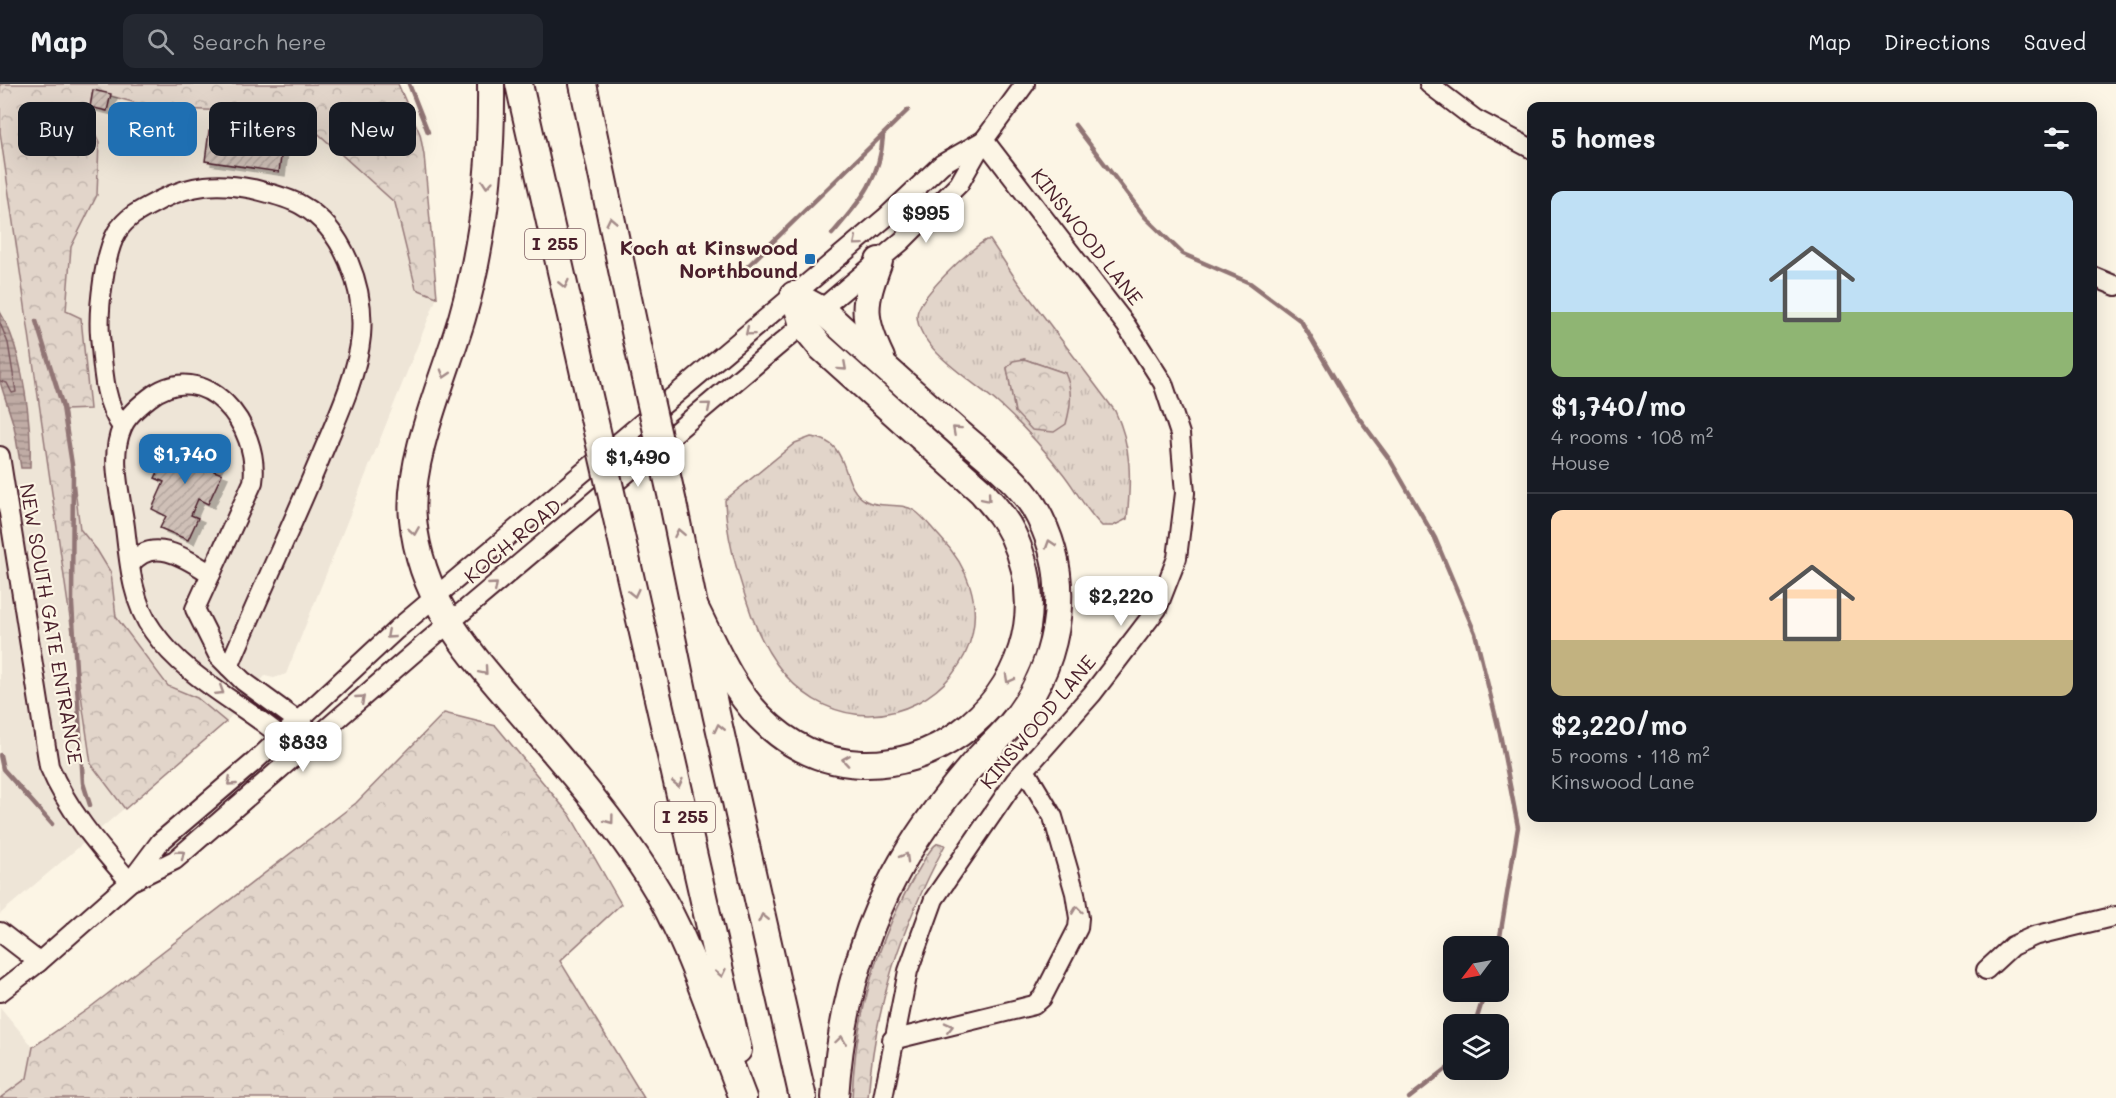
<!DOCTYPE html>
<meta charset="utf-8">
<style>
:root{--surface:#171b24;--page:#242831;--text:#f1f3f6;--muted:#9ea1a6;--line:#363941;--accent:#1f6fb2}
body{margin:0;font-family:Mali,sans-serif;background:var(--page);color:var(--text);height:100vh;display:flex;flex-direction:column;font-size:22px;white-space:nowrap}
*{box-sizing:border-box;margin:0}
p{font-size:20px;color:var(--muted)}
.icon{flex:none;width:33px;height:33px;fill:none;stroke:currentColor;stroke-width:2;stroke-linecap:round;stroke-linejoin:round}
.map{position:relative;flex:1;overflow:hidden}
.details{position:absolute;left:1527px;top:18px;width:570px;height:720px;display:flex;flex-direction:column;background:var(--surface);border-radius:12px;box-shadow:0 6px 24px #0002}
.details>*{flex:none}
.banner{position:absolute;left:18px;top:18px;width:570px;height:54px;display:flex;gap:12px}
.needle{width:39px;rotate:238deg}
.controls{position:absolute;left:1443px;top:852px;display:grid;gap:12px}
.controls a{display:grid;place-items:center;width:66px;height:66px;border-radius:12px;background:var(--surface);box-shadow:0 6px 24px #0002;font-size:30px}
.price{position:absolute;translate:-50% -51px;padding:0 14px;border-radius:12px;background:#fff;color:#222;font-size:20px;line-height:39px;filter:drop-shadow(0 2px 3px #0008)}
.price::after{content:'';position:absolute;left:50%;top:36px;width:18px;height:14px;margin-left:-9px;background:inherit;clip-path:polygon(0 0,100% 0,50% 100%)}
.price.active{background:var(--accent);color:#fff}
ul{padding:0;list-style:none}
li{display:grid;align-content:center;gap:12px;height:318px;padding:0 24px}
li+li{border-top:2px solid var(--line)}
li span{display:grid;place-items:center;height:186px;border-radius:12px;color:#555}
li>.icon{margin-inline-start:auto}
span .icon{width:108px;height:108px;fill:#fffc;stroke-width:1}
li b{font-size:26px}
h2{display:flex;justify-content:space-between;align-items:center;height:72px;padding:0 24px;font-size:26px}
.tag{padding:0 21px;border-radius:12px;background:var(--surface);box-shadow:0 6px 24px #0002;font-size:21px;line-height:54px}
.tag.active{background:var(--accent);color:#fff}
header{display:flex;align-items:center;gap:36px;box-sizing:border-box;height:84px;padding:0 30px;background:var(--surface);border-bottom:2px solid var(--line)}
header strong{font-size:28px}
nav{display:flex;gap:33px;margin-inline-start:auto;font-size:21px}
.search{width:420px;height:54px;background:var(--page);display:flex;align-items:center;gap:15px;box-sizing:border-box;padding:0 21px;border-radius:12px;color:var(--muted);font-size:22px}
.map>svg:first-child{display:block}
</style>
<header>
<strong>Map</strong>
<div class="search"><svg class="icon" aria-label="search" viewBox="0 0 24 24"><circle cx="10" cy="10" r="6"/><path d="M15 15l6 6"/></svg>Search here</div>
<nav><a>Map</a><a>Directions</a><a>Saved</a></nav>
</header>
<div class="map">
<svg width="2116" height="1014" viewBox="0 0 2116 1014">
<defs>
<pattern id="grass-tufts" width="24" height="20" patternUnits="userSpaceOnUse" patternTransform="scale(1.5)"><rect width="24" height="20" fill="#e2d5ca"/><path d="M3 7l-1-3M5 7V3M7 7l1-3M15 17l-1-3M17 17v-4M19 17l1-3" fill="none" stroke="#c3b6ae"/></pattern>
<pattern id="forest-crowns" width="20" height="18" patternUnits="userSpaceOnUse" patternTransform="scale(1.5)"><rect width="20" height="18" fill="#e2d5ca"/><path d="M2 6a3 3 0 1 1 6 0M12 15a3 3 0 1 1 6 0" fill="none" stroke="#c3b6ae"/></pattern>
<pattern id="water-rules" width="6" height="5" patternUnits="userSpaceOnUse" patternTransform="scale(1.5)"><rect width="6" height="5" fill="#c0aca5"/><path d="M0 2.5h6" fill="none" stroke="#9e8b87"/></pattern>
<pattern id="building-hatch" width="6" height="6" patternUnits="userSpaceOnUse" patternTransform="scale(1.5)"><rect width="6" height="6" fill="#cfc0b7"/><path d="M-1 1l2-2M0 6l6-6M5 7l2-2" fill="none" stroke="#b3a59e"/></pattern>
<filter id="shadow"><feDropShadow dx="6" dy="4" stdDeviation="0" flood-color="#0004"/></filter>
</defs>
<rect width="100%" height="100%" fill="#fcf5e5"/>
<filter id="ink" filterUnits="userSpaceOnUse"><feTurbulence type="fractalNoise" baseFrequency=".0167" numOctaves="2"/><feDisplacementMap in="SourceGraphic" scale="12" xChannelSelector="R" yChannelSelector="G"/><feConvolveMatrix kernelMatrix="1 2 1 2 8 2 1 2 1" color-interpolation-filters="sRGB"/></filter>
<g filter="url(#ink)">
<!-- built -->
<g fill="#eee5d7">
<path d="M0,0h398l22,50 4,21 13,142 -151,377 -12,4 -9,-2 -39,46 -226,192z"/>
<path d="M0,923l58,70 17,21h-75z"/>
</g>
<!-- grass -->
<g fill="url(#grass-tufts)" stroke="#967a7a" stroke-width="1.5" fill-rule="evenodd">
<path d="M986,156h4l27,41 98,130c17,35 16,70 12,108l-14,7h-11c-17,-16 -26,-37 -41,-55 -18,-23 -40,-47 -62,-67 -24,-22 -80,-53 -82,-88 -1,-17 53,-67 69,-76zM1024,275l41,14 -50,39 -8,-44z"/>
<path d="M811,353c42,4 27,49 55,64 15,8 34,0 49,10 9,6 17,18 25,26 124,131 -122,290 -193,65 -11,-34 -21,-67 -22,-102l70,-57z"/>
</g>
<!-- forest -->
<g fill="url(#forest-crowns)" stroke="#967a7a" stroke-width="1.5">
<path d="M0,0h398l22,50 4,21 13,142 -21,-8 -21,-86 -93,-84 -46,-7 -102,-4 -61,-17 -5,28 11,23 -2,53 -26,52 -5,64 15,7 9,91 -25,1 15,119 17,21 14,23 5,44 52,69 29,12 29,24 -101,87 -34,-45 -91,-632z"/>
<path d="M1024,275l41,14c8,17 6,33 1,51l-12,8 -22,-2 -17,-18 -8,-44 6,-7z"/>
<path d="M444,629l52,13 74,89 51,89 -61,57 84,137h-644l27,-20 6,-31 55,-38 268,-206z"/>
<path d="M938,759l7,2c-44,83 -70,159 -77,253h-16c3,-80 25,-161 67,-229 5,-8 10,-21 19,-26z"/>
</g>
<!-- water -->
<path fill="url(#water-rules)" stroke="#917474" stroke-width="1.5" d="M0,228c23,37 32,113 30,156h-9l-7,-42 -14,-44z"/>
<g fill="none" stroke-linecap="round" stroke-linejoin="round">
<!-- shore -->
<path stroke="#79575c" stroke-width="1.5" d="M0,239l8,20 8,49 -4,1 -5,-10 -7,-2"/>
<!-- stream -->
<g stroke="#917474" stroke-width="4.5">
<path d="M409,0l19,48"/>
<path d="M1075,41l70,92 38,37 67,29 51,38 52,89 37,50 45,78 40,95 25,101 18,93 -20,122"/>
<path d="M832,150c28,-33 48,-54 51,-98"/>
<path d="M748,182l160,-156"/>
<path d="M36,237l27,86 10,64 -1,133 11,179 7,22"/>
<path d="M0,671l3,14 49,55"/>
<path d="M1475,940l10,-32"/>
<path d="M1409,1014l45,-35"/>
</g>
</g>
<!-- building -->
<g fill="url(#building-hatch)" stroke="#4a1f2b" stroke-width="1.5" filter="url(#shadow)">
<path d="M93,6l18,4 -4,17 -17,-4z"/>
<path d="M209,47l74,11 -4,30 -74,-11z"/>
<path d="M175,351l46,21 -7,15 8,3 -14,30 -10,-5 -7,16 7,3 -10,22 -28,-12 6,-12 -14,-7 12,-27 -9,-4z"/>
</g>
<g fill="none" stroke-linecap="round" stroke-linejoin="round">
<defs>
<g id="minor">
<path d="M1429,0l46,35 57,30"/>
<path d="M2092,192l24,10"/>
<path d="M122,343c-19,-26 -19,-60 -22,-92 -2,-25 4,-81 17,-103 11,-17 26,-23 43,-32 32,-16 58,-18 93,-11 15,4 34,8 48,16 43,24 64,83 60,131 -4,42 -26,86 -42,125 -29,69 -61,137 -90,206"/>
<path d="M0,372l49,310c19,45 49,79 81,116"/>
<path d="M131,480c22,-29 56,-5 80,10"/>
<path d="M289,659c-44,-39 -102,-63 -136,-112 -21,-28 -24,-70 -28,-104 -4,-30 -16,-70 -3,-99 4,-11 18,-23 27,-30 56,-44 112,29 104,84l-58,127 24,48 24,24 63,46"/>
<path d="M134,796l41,-20 241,-209 486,-410 57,-57 25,-44 41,-56"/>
<path d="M0,848l39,30"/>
<path d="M1986,886l26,-24 22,-10 82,-20"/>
<path d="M0,908l39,-30 91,-80 30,-40 94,-80 142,-132 489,-412 57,-54 42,-24"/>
<path d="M892,956l142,-35 8,-7 36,-70 1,-10 -4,-25 -22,-76 -28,-47"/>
<path d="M883,1014l25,-127 26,-72 81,-118 77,-87 65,-85 20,-51 8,-65 -5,-59 -17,-51 -37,-58 -142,-185"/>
</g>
<g id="highway">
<path d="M491,0c1,79 -7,157 -29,234 -17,58 -55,142 -49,201 8,86 61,138 114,201 43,50 86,100 121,155 43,67 66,149 95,223"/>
<path d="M519,0l72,321"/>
<path d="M583,0l58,276"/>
<path d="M879,177c-16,43 -18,55 2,97"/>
<path d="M794,211l28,15c45,42 92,83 138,124 25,22 56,44 74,73 40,68 28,149 -17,210 -14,19 -33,34 -48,52 -28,33 -54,68 -74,106 -37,69 -55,144 -60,223"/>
<path d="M673,419l43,210 87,385"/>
<path d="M621,452l117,514"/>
<path d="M693,520c20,39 36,81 67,113 122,125 327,-21 253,-182 -8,-17 -20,-30 -32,-44l-160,-144 -18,-22 -9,-30"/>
</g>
</defs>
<!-- minor casing -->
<use href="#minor" stroke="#4a1f2b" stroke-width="22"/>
<!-- highway casing -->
<use href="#highway" stroke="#4a1f2b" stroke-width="30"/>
<!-- minor -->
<use href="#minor" stroke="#fcf5e5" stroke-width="18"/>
<!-- highway -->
<use href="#highway" stroke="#fcf5e5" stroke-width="26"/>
<defs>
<g id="highway-bridge">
<path d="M641,276l32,143"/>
<path d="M591,321l30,131"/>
</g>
</defs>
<!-- highway-bridge casing -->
<use href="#highway-bridge" stroke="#4a1f2b" stroke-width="30" stroke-linecap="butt"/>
<!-- highway-bridge -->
<use href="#highway-bridge" stroke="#fcf5e5" stroke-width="26"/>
</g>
<!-- one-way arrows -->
<defs><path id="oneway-chevron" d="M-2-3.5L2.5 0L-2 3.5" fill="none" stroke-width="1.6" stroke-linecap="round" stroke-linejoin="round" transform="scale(1.5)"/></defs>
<g stroke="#a38a88">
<use href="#oneway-chevron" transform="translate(487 100) rotate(95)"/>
<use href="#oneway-chevron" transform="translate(611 137) rotate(-102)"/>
<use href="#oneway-chevron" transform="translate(857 158) rotate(140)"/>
<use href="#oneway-chevron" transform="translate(564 200) rotate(77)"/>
<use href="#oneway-chevron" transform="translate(749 248) rotate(140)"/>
<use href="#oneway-chevron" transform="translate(843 283) rotate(42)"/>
<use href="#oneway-chevron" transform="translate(445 290) rotate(107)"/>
<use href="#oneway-chevron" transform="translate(707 322) rotate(-40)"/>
<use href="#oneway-chevron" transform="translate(956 346) rotate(-138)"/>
<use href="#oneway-chevron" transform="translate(987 414) rotate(50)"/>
<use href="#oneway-chevron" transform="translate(414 447) rotate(81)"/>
<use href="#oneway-chevron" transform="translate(679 449) rotate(-101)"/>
<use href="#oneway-chevron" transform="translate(1050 460) rotate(-108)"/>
<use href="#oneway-chevron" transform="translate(494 502) rotate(-41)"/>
<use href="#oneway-chevron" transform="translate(634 509) rotate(77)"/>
<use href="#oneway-chevron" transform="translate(390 551) rotate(139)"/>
<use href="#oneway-chevron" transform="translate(484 587) rotate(49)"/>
<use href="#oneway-chevron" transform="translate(1009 595) rotate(119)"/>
<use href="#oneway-chevron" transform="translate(220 607) rotate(32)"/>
<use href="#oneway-chevron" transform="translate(361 615) rotate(-41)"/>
<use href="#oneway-chevron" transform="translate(719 644) rotate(-103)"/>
<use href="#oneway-chevron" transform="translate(846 676) rotate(-171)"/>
<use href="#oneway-chevron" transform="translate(231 698) rotate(139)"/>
<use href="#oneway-chevron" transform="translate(678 699) rotate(77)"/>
<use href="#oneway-chevron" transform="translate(610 736) rotate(53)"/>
<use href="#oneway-chevron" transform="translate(181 770) rotate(-39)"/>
<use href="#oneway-chevron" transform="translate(905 773) rotate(-60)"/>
<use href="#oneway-chevron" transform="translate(1077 826) rotate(-98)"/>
<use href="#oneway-chevron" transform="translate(763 834) rotate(-103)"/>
<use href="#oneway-chevron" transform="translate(721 889) rotate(78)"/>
<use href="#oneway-chevron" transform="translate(949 943) rotate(-13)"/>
<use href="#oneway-chevron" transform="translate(841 956) rotate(-82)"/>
</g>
</g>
<!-- markers -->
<rect fill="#1f6fb2" stroke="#fcf5e5" stroke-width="2" x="804" y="169" width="12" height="12" rx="3"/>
<g text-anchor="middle" stroke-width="4.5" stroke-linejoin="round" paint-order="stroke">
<!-- shield labels -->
<g fill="#fcf5e5" stroke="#7f5f63" stroke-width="1.5">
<rect x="525" y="145" width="60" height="30" rx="4.5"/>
<rect x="655" y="718" width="60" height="30" rx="4.5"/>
</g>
<g font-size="18" font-weight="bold" fill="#4a1f2b">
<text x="555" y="166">I 255</text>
<text x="685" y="739">I 255</text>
</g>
<!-- street labels -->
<g font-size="20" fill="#4a1f2b" stroke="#fcf5e5">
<text transform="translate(1087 153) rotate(52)" y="7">KINSWOOD LANE</text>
<text transform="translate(513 457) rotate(-40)" y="7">KOCH ROAD</text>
<text transform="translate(51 540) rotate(80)" y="7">NEW SOUTH GATE ENTRANCE</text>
<text transform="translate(1038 638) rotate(-50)" y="7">KINSWOOD LANE</text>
</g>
<!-- poi labels -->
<g font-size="20" font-weight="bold" fill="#4a1f2b" stroke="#fcf5e5" text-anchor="end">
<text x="798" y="171">Koch at Kinswood<tspan x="798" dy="23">Northbound</tspan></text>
</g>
</g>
</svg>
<div class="controls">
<a><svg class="needle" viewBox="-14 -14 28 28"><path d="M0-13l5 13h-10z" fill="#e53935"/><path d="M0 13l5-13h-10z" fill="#9ea1a6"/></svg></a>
<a><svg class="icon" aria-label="layers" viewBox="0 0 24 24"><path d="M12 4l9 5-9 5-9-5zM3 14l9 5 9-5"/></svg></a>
</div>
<b class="price" style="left:926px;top:160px">$995</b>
<b class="price active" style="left:185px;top:401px">$1,740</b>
<b class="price" style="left:638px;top:404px">$1,490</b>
<b class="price" style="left:1121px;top:543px">$2,220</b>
<b class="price" style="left:303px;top:689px">$833</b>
<div class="banner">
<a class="tag">Buy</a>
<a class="tag active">Rent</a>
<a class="tag">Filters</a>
<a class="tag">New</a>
</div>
<section class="details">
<h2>5 homes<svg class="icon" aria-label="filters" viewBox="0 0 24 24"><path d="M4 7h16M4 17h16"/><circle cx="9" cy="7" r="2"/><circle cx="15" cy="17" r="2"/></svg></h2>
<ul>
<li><span style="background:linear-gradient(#bfe0f5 65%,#8fb573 0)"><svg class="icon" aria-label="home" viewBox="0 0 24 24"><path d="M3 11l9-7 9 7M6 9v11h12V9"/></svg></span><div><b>$1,740/mo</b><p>4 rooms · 108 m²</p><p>House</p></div></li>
<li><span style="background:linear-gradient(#ffd9b3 70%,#c2b280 0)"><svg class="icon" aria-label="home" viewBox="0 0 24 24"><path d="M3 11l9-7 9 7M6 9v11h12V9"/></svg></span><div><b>$2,220/mo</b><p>5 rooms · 118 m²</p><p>Kinswood Lane</p></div></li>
</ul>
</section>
</div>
